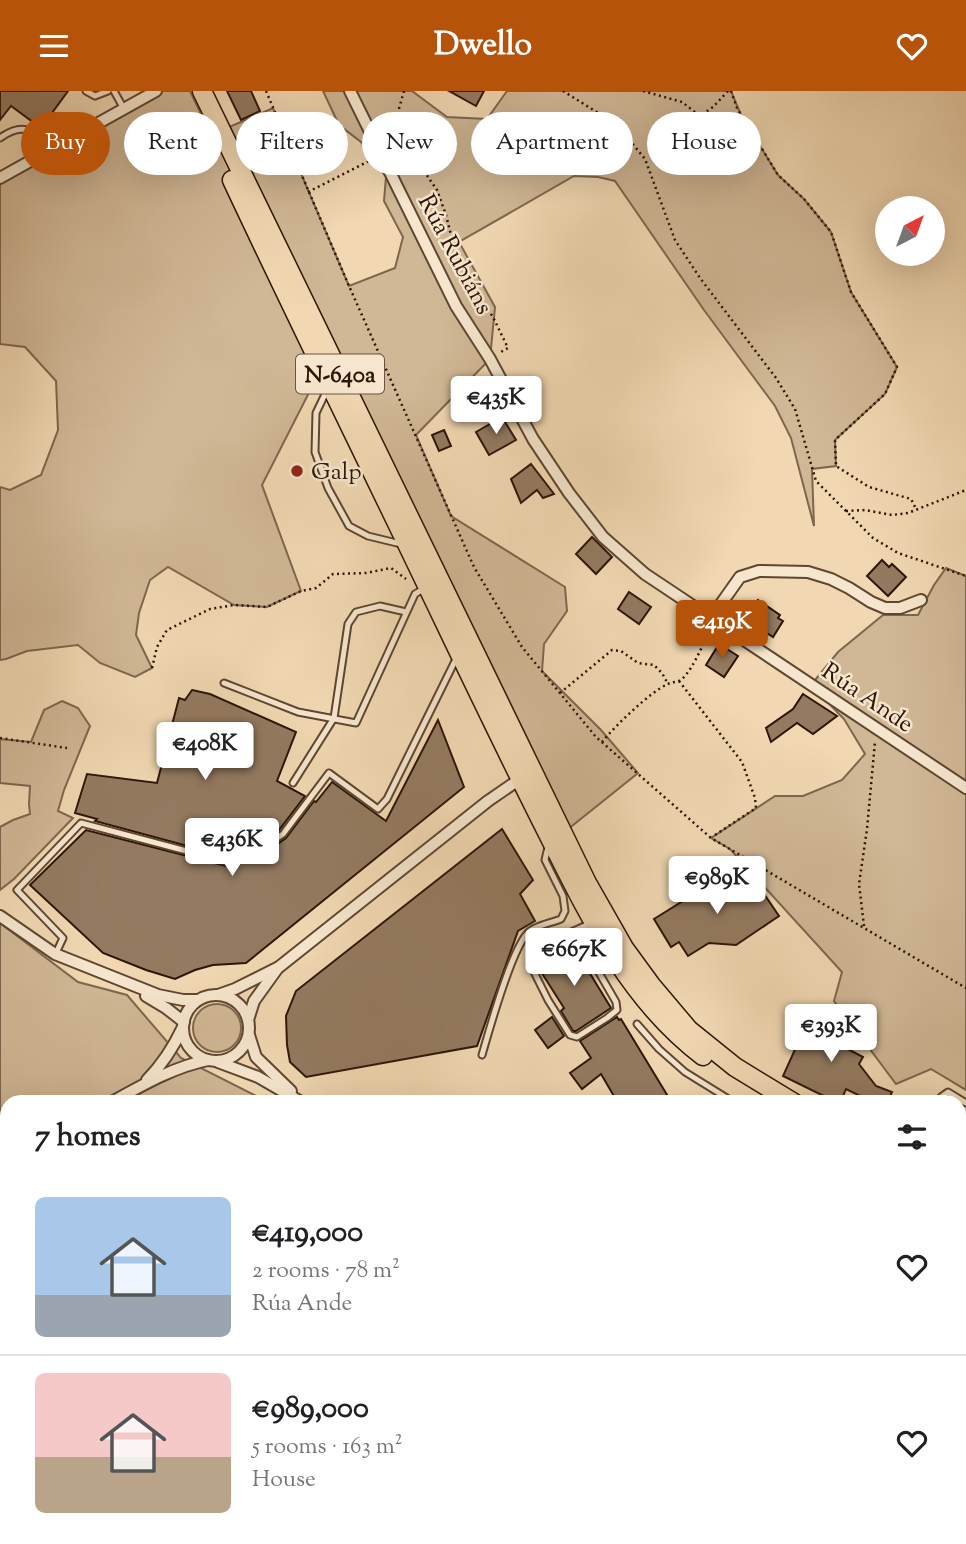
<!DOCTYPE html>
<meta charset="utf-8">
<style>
:root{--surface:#fff;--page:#f2f2f2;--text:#202124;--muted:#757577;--line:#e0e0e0;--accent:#b45309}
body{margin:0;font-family:"Sorts Mill Goudy",serif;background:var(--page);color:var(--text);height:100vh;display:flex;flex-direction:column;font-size:26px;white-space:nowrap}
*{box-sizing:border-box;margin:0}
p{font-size:23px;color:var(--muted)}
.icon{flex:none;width:38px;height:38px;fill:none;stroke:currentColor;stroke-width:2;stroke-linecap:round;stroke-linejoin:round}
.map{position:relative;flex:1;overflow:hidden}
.details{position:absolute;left:0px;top:1004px;width:966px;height:450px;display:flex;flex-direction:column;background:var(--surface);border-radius:21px 21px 0 0;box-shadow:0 7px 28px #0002}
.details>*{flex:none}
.hud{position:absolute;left:21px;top:21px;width:924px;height:63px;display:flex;gap:14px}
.needle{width:46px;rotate:41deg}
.buttons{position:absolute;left:875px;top:105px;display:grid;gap:14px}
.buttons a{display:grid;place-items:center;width:70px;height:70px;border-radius:50%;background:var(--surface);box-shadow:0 7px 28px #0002;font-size:35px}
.price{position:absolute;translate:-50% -60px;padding:0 16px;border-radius:7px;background:#fff;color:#222;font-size:23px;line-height:46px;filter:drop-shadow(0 2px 4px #0008)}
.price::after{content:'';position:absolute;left:50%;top:42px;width:21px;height:16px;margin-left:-10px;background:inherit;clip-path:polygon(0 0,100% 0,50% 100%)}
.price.current{background:var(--accent);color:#fff}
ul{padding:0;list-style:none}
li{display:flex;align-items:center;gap:21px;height:175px;padding:0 35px}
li+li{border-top:2px solid var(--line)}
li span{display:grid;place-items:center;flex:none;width:196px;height:140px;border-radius:10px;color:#555}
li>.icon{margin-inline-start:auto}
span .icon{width:84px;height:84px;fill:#fffc;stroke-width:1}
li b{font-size:30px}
h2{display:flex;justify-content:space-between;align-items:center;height:84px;padding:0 35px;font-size:30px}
.tag{padding:0 24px;border-radius:32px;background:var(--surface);box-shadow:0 7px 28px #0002;font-size:24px;line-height:63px}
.tag.current{background:var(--accent);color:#fff}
header{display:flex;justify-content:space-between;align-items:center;height:91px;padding:0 35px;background:var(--accent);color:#fff;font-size:32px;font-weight:800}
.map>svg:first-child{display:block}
</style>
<header><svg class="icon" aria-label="menu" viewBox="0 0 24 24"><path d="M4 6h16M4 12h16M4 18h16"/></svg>Dwello<svg class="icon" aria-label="heart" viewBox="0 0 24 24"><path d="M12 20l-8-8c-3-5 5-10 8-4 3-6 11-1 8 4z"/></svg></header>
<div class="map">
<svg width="966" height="1453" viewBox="0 0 966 1453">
<rect width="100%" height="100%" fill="#f1d8b2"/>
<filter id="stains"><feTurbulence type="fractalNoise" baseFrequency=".00286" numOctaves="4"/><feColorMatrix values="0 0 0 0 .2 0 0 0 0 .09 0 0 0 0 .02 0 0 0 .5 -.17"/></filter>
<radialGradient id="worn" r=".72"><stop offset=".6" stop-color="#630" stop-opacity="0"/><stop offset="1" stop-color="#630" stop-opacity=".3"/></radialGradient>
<!-- green -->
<g fill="#d0b795" stroke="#7e664e" stroke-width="2">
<path d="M157,0h33l21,44 62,-27 76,178 46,-18 8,-31 -19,-36 2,-24 -25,-35 -22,-17 -16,-34h89l35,26 40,2 20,-28h224l10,24 37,60 26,24 27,33 20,60 46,75 -12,27 -50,46 1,26 -24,3 2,57 -23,-88 -16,-32 -71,-96 -89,-129 -17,-4 -24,-1 -115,66 36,65 -5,52 -74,76 35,81 114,71 2,24 -23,33 -2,27 59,59 37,43 -86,69 -231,-473 -59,116 39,106 -34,16 -33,-2 -66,-38 -18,13 -11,33 -3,22 16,33 -17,9 -35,-14 -22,-18 -51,6 -21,8 -6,1v-173l10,3 31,-15 17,-45 -2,-49 -31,-34 -25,-3v-166z"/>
<path d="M946,477l20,8v514l-35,-21 -35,15 -62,-83 8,-29 -112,-123 -19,-11 64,-42h28l39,-16 23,-26 -21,-35 -33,-34 27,-33 45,-37h35l16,-30z"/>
<path d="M62,610l16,7 12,18 -26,64 -6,21 15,7 -59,61 -14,11v-63l13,-7 17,-6 -1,-10 1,-18 -30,-3v-44l31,3 13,-32z"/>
<path d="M0,832l78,59 49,13 54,63 87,44 -261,1v435h952v-148l7,-12v166h-966z"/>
<circle cx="217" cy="937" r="24"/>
</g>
<!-- building -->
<g fill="#937a60" stroke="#2d1507" stroke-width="2">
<path d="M0,0h68l-27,37 -30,-22 -11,14z"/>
<path d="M227,0h24l9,20 -19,9z"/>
<path d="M449,0h35l-8,15z"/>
<path d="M502,326l14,23 -27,15 -13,-23z"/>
<path d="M444,339l7,16 -12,5 -7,-16z"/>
<path d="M531,373l23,30 -11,4 -6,-8 -16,13 -10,-24z"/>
<path d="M592,446l20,20 -16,17 -20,-20z"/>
<path d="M882,469l7,7 3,-3 14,13 -18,19 -21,-20z"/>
<path d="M629,501l22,15 -12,17 -21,-15z"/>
<path d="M758,509l22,15 -2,3 5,3 -10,16 -28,-18z"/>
<path d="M719,553l19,12 -14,21 -18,-12z"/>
<path d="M192,599l18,4 86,38 -19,49 28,15 -26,34 -21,15 -30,12 -133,-36 2,-2 -22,-6 12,-39 70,9 22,-85 6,2z"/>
<path d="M803,603l34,22 -24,18 -16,-11 -26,19 -5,-14 27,-19z"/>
<path d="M438,629l26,67 -218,176 -33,2 -18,5 -20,9 -29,-9 -43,-17 -73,-68 56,-55 144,37 32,-12 24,-17 28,-37 2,1 16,-20 54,39z"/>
<path d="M502,738l31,51 -13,14 15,27 -17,10 -41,115 -171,31 -16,-15 -3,-17 -1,-29 10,-25z"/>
<path d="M728,782l10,17 13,-8 11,9 17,25 -43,29 -27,-2 -21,13 -9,-14 -8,5 -17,-28z"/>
<path d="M572,853l39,64 -35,23h-3l-12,-20 3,-3 -26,-41z"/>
<path d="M833,919l12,11 -9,22 27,14 -4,7 17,22 16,6 -5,11h-12l-29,-14 -6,14h-2l-55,-27 24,-53 9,4 7,-11 5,2z"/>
<path d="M552,926l12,19 -16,12 -13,-18z"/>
<path d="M617,926l2,3 2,-1 51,84h-54l-17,-29 -19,15 -12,-16 21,-15 -11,-17z"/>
</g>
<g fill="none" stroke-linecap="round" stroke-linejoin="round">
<defs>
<g id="service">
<path d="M86,0l9,5 13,-5"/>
<path d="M114,0l10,18"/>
<path d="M0,47c23,-16 34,-9 48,13"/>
<path d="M328,297l-12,25 -1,39 13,36 21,38 19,10 33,8"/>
<path d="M224,592l74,29 58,11 59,-129 10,-6"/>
<path d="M293,692l41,-65 14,-94 8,-12 24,-6 26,6"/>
<path d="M575,840l41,71 1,8 -10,8 -30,19 -7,-2 -22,-35 -18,-36c1,-4 3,-7 5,-10 12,-14 40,-23 56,-31"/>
<path d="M56,862l7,-15 -46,-48 64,-67 147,39 32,-12 23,-16 46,-61 49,36 9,-10 69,-140"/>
<path d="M637,933l22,25 26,23 50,31"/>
<path d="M482,964c7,-24 31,-112 48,-124 8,-6 21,-8 31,-12l4,-8 -2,-15 -18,-36 3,-13"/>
<path d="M570,1012h5"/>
<path d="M941,1012v-6l7,-5 18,11"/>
<path d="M959,1037l7,9"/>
<path d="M961,1083l5,-23"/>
<path d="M959,1130l7,-13"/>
<path d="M959,1278l7,9"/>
<path d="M561,1447v6"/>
</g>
<g id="minor">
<path d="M350,0l106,215 34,53 43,80 36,54 34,44 42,37 321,214"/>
<path d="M0,87l156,-87"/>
<path d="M711,527l29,-41 19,-6 49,1 23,7 18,9 22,14 14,6h15l21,-8"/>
<path d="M0,825l55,38 103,41 25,5h15"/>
<path d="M218,904l17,-6 44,-22 209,-166 32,-22v-7"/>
<circle cx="216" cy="937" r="33"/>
<path d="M146,905l20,12 18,14"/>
<path d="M248,929l6,-19 23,-32"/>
<path d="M249,944l7,22 35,34"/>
<path d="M218,971l40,15 45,26"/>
<path d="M147,989c15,-15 27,-34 36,-53"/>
<path d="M110,1012c31,-17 63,-36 98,-43"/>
<path d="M0,1043l7,-1"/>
<path d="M959,1309l7,8"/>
<path d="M959,1388l7,-5"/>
<path d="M777,1453l31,-6"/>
</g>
<g id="primary">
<path d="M202,0l385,792 37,65 27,37 38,45 46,37 59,36"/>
<path d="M232,89c69,147 141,292 211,439 35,73 70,146 107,219 40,80 80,163 153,218"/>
<path d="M959,1085l7,3"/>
</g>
<g id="trunk">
<path d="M0,1159l7,4"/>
<path d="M397,1447l4,6"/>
</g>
</defs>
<!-- service casing -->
<use href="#service" stroke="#5e4632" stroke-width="9"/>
<!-- minor casing -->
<use href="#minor" stroke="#5e4632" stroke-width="14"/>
<!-- primary casing -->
<use href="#primary" stroke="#2d1507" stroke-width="21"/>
<!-- trunk casing -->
<use href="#trunk" stroke="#2d1507" stroke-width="23"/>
<!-- path -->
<g stroke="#2d1507" stroke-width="2.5" stroke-dasharray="2 3.5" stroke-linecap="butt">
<path d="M266,0l83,195 125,281 48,80 74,90 115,101 255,150"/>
<path d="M404,0l-6,21 3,26 36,52 9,25 9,36 17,35 21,31 15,31 -9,5"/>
<path d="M563,0l40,25 19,15 23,28 30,81 25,38 76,100 19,31 21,72 57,57 25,15 68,23"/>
<path d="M643,0l39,11 18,14 13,-9 15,-16"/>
<path d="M731,0l6,17 41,67 26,24 27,33 20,60 46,75 -12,27 -50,46 1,26 33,21 42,12 5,10"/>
<path d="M308,101l63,-32"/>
<path d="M846,420l19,-1 27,5 16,-2 58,-23"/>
<path d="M152,577l5,-21 10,-17 43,-21 24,-4 33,2 34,-16 15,-3 17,-14 33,-1 25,-5 15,11"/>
<path d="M679,590l63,81 13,36 1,10 -44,29"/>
<path d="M560,602l52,-43 9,1 17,12 16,2 8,8 6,11"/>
<path d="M0,647l67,10"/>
<path d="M602,651c12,-15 49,-51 66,-58 6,-3 10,-1 15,-6 11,-11 20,-34 27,-48"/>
<path d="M864,835l-5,-42 8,-55 8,-87"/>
<path d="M239,1012l28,-7"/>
<path d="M0,1257l3,2 4,11"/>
<path d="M282,1447l7,6"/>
<path d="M484,1447l4,6"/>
<path d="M166,1453l12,-6"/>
</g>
<!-- service -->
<use href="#service" stroke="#f6e6cd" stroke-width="5"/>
<!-- minor -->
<use href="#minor" stroke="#f6e6cd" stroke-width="10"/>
<!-- primary -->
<use href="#primary" stroke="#f1d8b2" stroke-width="18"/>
<!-- trunk -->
<use href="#trunk" stroke="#f1d8b2" stroke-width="19"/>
</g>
<!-- markers -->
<circle fill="#8f2418" stroke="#f6e6cd" stroke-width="2.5" cx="297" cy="380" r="7"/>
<g text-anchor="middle" stroke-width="5" stroke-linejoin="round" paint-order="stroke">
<!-- shield labels -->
<rect fill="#f6e6cd" stroke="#695442" stroke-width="2" x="296" y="263.5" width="88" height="39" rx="5"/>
<g font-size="23" font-weight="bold" fill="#2d1507">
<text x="340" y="291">N-640a</text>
</g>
<!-- street labels -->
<g font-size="24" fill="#2d1507" stroke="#f6e6cd">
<text transform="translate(456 163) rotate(62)" y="8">Rúa Rubiáns</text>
<text transform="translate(868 606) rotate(34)" y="8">Rúa Ande</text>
</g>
<!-- poi labels -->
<g font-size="24" fill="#2d1507" stroke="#f6e6cd" text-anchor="start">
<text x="311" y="388">Galp</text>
</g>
</g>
<rect width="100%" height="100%" filter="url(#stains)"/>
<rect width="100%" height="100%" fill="url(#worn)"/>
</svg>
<div class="buttons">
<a><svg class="needle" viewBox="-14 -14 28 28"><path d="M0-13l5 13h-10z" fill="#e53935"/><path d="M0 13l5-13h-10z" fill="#757577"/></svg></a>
</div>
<b class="price" style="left:496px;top:345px">€435K</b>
<b class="price current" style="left:722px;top:569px">€419K</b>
<b class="price" style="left:205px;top:691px">€408K</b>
<b class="price" style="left:232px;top:787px">€436K</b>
<b class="price" style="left:717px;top:825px">€989K</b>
<b class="price" style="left:574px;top:897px">€667K</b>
<b class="price" style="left:831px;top:973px">€393K</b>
<div class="hud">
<a class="tag current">Buy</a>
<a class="tag">Rent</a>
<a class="tag">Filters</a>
<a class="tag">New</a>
<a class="tag">Apartment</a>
<a class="tag">House</a>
</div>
<section class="details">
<h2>7 homes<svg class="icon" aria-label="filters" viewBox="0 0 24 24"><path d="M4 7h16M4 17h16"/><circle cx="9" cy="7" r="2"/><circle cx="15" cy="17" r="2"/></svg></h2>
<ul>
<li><span style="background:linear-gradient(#a9c7e8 70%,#9aa5b1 0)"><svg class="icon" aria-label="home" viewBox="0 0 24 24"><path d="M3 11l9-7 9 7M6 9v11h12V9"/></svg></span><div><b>€419,000</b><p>2 rooms · 78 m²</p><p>Rúa Ande</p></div><svg class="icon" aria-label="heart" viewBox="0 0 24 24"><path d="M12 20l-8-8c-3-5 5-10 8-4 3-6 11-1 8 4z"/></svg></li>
<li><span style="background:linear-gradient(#f6c9c9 60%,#b9a48a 0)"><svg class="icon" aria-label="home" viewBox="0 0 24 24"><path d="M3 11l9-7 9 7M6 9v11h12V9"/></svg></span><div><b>€989,000</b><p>5 rooms · 163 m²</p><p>House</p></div><svg class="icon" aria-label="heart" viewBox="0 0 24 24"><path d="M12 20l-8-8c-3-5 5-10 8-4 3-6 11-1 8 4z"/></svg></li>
</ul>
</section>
</div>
